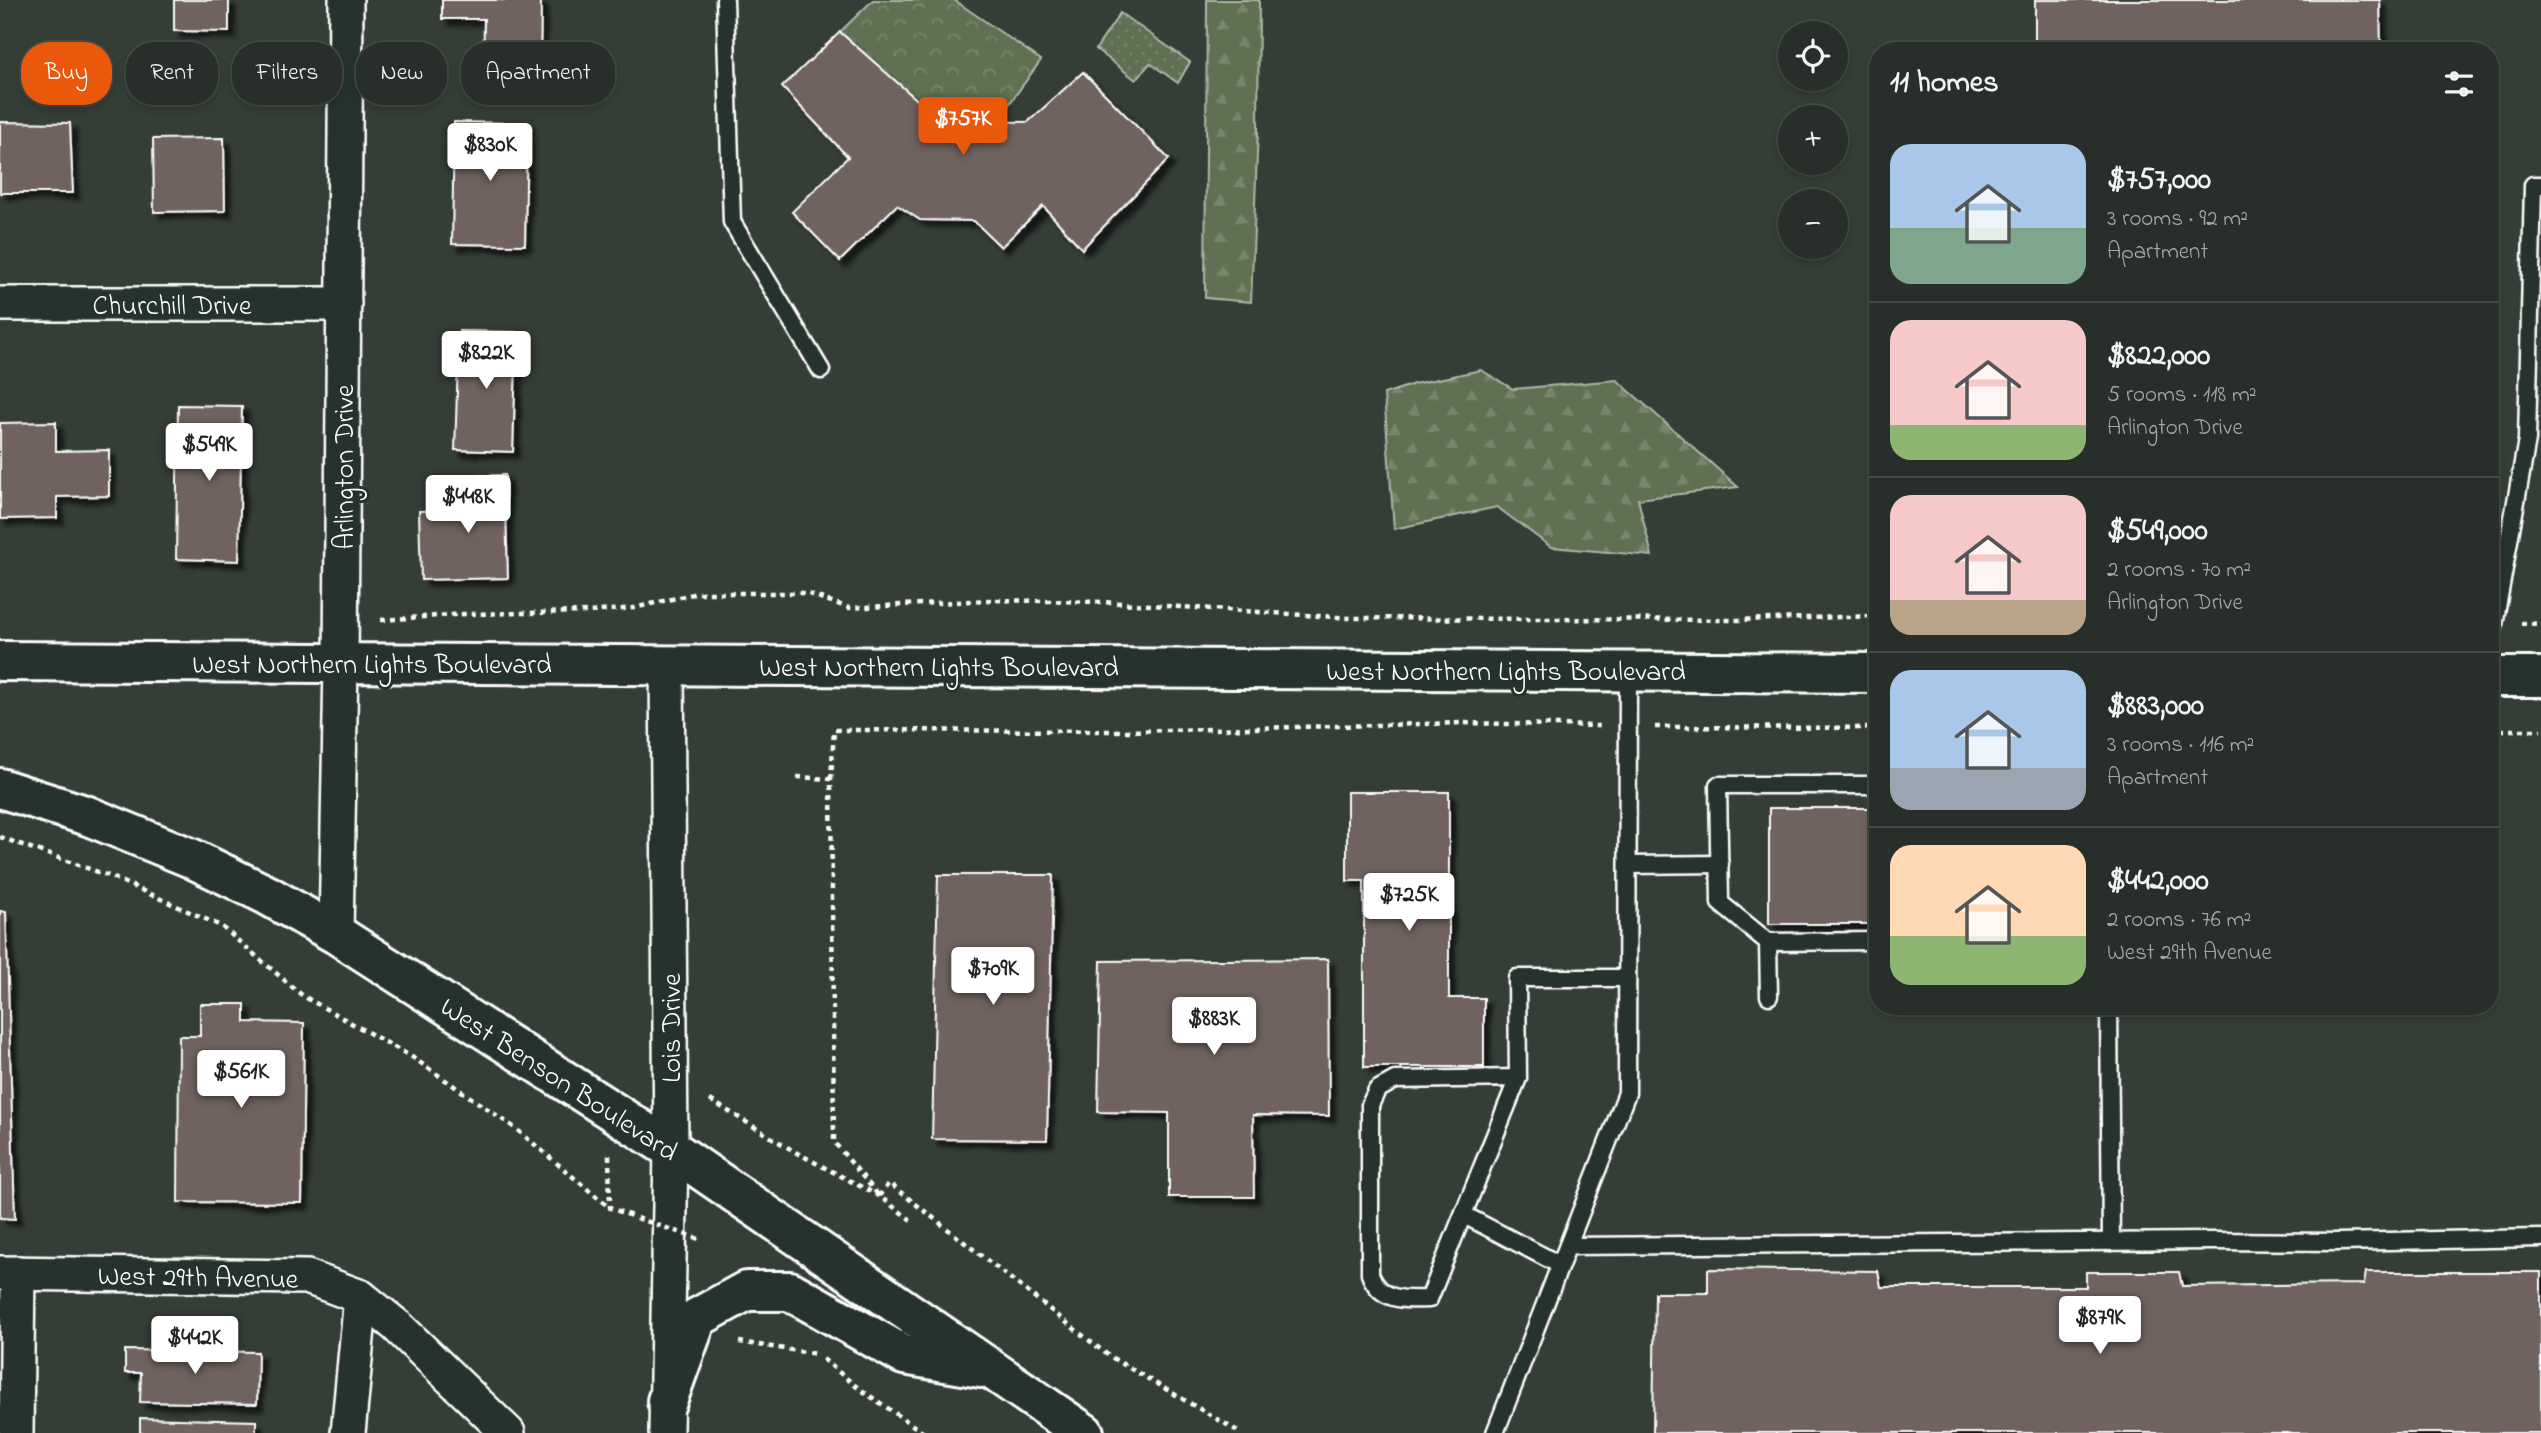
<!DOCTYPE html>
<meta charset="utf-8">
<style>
:root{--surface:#282e29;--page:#343a35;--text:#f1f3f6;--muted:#a5a8a8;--line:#444a46;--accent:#ea580c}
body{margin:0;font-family:"Indie Flower",sans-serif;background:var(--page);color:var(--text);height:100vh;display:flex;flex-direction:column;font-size:26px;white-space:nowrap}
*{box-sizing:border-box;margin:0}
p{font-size:23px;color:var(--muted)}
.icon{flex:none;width:38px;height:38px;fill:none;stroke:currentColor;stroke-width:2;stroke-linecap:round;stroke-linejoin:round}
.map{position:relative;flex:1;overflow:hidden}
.details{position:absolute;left:1869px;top:42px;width:630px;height:973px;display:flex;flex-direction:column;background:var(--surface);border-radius:28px;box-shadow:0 4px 10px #0003,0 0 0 2px var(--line)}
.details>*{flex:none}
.top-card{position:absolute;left:21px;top:42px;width:665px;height:63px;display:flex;gap:14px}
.controls{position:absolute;left:1778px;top:21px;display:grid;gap:14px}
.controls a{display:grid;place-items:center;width:70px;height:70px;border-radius:50%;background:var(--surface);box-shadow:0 4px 10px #0003,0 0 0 2px var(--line);font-size:35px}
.price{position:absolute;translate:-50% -60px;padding:0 16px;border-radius:7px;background:#fff;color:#222;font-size:23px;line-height:46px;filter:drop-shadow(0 2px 4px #0008)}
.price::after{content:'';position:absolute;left:50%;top:42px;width:21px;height:16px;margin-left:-10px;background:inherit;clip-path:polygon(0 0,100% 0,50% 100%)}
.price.active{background:var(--accent);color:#fff}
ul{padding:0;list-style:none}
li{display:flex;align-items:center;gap:21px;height:175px;padding:0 21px}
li+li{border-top:2px solid var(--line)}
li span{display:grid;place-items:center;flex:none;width:196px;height:140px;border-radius:21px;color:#555}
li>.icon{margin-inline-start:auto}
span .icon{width:84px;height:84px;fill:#fffc;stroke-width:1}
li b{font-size:30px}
h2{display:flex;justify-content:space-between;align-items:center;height:84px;padding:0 21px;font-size:30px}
.chip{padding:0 24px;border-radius:28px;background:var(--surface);box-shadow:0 4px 10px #0003,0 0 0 2px var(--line);font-size:24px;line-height:63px}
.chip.active{background:var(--accent);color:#fff}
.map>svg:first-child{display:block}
</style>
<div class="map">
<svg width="2541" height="1433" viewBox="0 0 2541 1433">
<defs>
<pattern id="forest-firs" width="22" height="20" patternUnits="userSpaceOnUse" patternTransform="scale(1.75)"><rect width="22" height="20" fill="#607153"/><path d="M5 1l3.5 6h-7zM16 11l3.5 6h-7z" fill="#78866d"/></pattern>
<pattern id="park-crowns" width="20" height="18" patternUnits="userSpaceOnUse" patternTransform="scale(1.75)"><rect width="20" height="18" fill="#607153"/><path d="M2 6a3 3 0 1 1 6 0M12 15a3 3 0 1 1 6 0" fill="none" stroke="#78866d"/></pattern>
<pattern id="garden-dots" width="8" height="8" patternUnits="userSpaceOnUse" patternTransform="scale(1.75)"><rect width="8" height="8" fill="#607153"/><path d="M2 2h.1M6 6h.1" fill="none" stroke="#78866d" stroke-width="1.8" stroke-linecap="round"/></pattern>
<filter id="shadow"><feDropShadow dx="6" dy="6" stdDeviation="2" flood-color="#0009"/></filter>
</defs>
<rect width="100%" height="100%" fill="#353d37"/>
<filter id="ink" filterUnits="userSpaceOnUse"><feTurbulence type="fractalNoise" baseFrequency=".0143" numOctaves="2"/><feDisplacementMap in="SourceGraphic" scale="14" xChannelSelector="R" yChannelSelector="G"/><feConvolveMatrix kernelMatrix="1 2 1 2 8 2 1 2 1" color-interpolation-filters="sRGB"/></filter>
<g filter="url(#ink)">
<!-- forest -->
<g fill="url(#forest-firs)" stroke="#b0b8a9" stroke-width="2">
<path d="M1207,0h52l-1,130 -7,172 -46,-4z"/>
<path d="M1481,370l32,19 104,-9 121,107 -100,12 14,57 -101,-9 -54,-40 -103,22 -10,-135 30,-10z"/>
</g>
<!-- park -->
<path fill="url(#park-crowns)" stroke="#b0b8a9" stroke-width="2" d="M873,0h81l87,60 -44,61h-56l-101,-89z"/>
<!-- garden -->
<path fill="url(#garden-dots)" stroke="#b0b8a9" stroke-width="2" d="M1120,13l70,49 -12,21 -28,-20 -14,17 -40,-31z"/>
<!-- building -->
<g fill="#70635e" stroke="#fff" stroke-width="2" filter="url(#shadow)">
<path d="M174,0h55v32l-55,-1z"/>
<path d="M442,0h99l-1,79h-57l1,-60h-42z"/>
<path d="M2035,0h345l1,51h-346z"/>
<path d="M840,32l101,89 87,1 55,-50 86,87 -87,90 -39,-43 -42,41 -27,-26 -54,-1 -23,-15 -57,56 -48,-49 56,-55 -66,-70z"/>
<path d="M0,122l70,1 3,70h-73z"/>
<path d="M454,122l73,1 -2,122 -73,-1z"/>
<path d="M224,138l1,73 -71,1 -1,-73z"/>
<path d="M459,331l58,1 -4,120 -58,-2z"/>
<path d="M178,405l64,1 -3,155 -63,-2z"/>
<path d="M56,422v29l53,-1v46l-52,1v21l-57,1v-96z"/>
<path d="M505,475l3,103 -87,2 -2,-69 45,-1 -1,-34z"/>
<path d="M1347,792h102v206h35v69h-120v-186h-17z"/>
<rect x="1769" y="808" width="109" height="116"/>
<path d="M938,875h115l-6,265 -115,-1z"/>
<path d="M0,911l6,1 9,307 -15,-1z"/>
<path d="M1328,959l1,157 -76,-1 1,82h-85v-84l-71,-1 3,-151z"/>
<path d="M200,1004h45v18l59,1 -2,180 -124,-1 1,-166h21z"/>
<path d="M1708,1269l170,2 3,16h205v-15h93l3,14 182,-2 2,-12h175v161h-888l2,-140h53z"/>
<path d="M125,1350l133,2 -1,52 -117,-2 1,-29h-16z"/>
<path d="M140,1418l116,3v12h-116z"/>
</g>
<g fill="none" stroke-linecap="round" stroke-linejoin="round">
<defs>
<g id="lane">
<path d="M725,0l7,222 89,148"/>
<path d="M2490,647l37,-207 6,-255h8"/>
<path d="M1628,865l92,-1"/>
<path d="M1768,942l110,-1"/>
<path d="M1769,996l-1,-54 -48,-39 -2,-118h160"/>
<path d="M2109,1006l2,236"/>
<path d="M1518,1078l-123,2 -18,10 -7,15v169c10,27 33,26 59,25l89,-221 -1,-100h110"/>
<path d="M1464,1215l96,50"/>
<path d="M1568,1246l643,-5 126,1 204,-4"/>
<path d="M1495,1433l132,-340 1,-422"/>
</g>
<g id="street">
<path d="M0,304h344"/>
<path d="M336,934l5,-271 5,-663"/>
<path d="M0,1273l307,4 54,20 36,29 111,107"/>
<path d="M16,1433l2,-160"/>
<path d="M348,1433l13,-136"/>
<path d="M666,1433l5,-284 -4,-484"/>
</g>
<g id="secondary">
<path d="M0,661l1878,12"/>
<path d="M2490,677h51"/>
<path d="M0,788l88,28 103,42 76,37 69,39 335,215 413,284"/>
<path d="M667,1401l30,-83 49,-27h44l114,64 77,13"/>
</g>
</defs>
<!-- lane casing -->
<use href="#lane" stroke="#fff" stroke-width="21"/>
<!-- street casing -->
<use href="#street" stroke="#fff" stroke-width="38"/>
<!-- secondary casing -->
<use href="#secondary" stroke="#fff" stroke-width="44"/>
<!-- path -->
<g stroke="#fff" stroke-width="4.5" stroke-dasharray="5 5" stroke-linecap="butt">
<path d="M381,620l84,-6 124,-2 45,-4 63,-15h109l43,15 141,-8 114,2 247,16 386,2 141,-4"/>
<path d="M2521,623l20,1"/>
<path d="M1655,727l223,1"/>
<path d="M2490,730h51"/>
<path d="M797,777l34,2 3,363 45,54"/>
<path d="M831,779l3,-49 293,1 337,-8 136,3"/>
<path d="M0,837l112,40 109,49 82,70 109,61 103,71 95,80"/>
<path d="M710,1100l87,53 82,43 32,24"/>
<path d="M609,1155l1,53 24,9"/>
<path d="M879,1196l10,-13 220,173 132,77"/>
<path d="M739,1342l78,12"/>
<path d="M823,1359l34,28 67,46"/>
</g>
<!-- lane -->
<use href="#lane" stroke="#26332d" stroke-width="16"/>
<!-- street -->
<use href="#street" stroke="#26332d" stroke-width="33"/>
<!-- secondary -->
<use href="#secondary" stroke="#26332d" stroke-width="38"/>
<!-- path-bridge -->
<path stroke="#fff" stroke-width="4.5" stroke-dasharray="5 5" stroke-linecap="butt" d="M637,1218l65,22"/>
</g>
</g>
<g text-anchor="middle" stroke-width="6" stroke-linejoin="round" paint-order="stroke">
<!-- street labels -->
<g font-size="28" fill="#fff" stroke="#26332d">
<text x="172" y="314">Churchill Drive</text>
<text transform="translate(343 467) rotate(-90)" y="10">Arlington Drive</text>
<text x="372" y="673">West Northern Lights Boulevard</text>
<text x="939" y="676">West Northern Lights Boulevard</text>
<text x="1506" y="680">West Northern Lights Boulevard</text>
<text transform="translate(670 1028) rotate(-90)" y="10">Lois Drive</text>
<text transform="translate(560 1078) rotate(33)" y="10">West Benson Boulevard</text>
<text transform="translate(198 1276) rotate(1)" y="10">West 29th Avenue</text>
</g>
</g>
</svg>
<div class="controls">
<a><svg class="icon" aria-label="locate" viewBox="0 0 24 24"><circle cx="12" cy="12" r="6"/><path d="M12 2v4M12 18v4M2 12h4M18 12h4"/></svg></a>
<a>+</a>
<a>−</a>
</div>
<b class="price active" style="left:963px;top:157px">$757K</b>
<b class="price" style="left:490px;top:183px">$830K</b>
<b class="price" style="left:486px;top:391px">$822K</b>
<b class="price" style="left:209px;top:483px">$549K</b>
<b class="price" style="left:468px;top:535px">$448K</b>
<b class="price" style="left:1409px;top:933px">$725K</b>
<b class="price" style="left:993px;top:1007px">$709K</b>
<b class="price" style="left:1214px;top:1057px">$883K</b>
<b class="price" style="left:241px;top:1110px">$561K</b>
<b class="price" style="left:2100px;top:1356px">$879K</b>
<b class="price" style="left:195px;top:1376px">$442K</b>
<div class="top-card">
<a class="chip active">Buy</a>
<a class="chip">Rent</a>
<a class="chip">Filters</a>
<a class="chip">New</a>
<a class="chip">Apartment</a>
</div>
<section class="details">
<h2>11 homes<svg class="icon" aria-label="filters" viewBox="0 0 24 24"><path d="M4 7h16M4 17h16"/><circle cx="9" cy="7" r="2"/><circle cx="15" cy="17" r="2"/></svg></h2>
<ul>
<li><span style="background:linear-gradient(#a9c7e8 60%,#7fa58c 0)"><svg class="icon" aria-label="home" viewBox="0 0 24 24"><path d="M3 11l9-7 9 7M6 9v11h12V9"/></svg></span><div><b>$757,000</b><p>3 rooms · 92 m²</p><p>Apartment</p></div></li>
<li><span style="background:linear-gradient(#f6c9c9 75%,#8fb573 0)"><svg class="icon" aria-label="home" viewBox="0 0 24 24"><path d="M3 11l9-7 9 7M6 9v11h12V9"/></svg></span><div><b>$822,000</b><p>5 rooms · 118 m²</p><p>Arlington Drive</p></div></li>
<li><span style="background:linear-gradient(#f6c9c9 75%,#b9a48a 0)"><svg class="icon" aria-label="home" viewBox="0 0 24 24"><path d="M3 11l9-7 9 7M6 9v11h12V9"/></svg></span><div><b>$549,000</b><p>2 rooms · 70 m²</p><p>Arlington Drive</p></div></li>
<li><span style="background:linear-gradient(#a9c7e8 70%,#9aa5b1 0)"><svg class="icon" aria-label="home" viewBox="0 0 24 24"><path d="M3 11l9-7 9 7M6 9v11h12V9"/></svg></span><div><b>$883,000</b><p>3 rooms · 116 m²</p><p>Apartment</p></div></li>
<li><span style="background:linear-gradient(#ffd9b3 65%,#8fb573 0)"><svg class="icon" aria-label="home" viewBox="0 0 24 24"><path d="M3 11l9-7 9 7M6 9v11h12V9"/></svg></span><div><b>$442,000</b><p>2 rooms · 76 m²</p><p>West 29th Avenue</p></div></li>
</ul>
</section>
</div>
